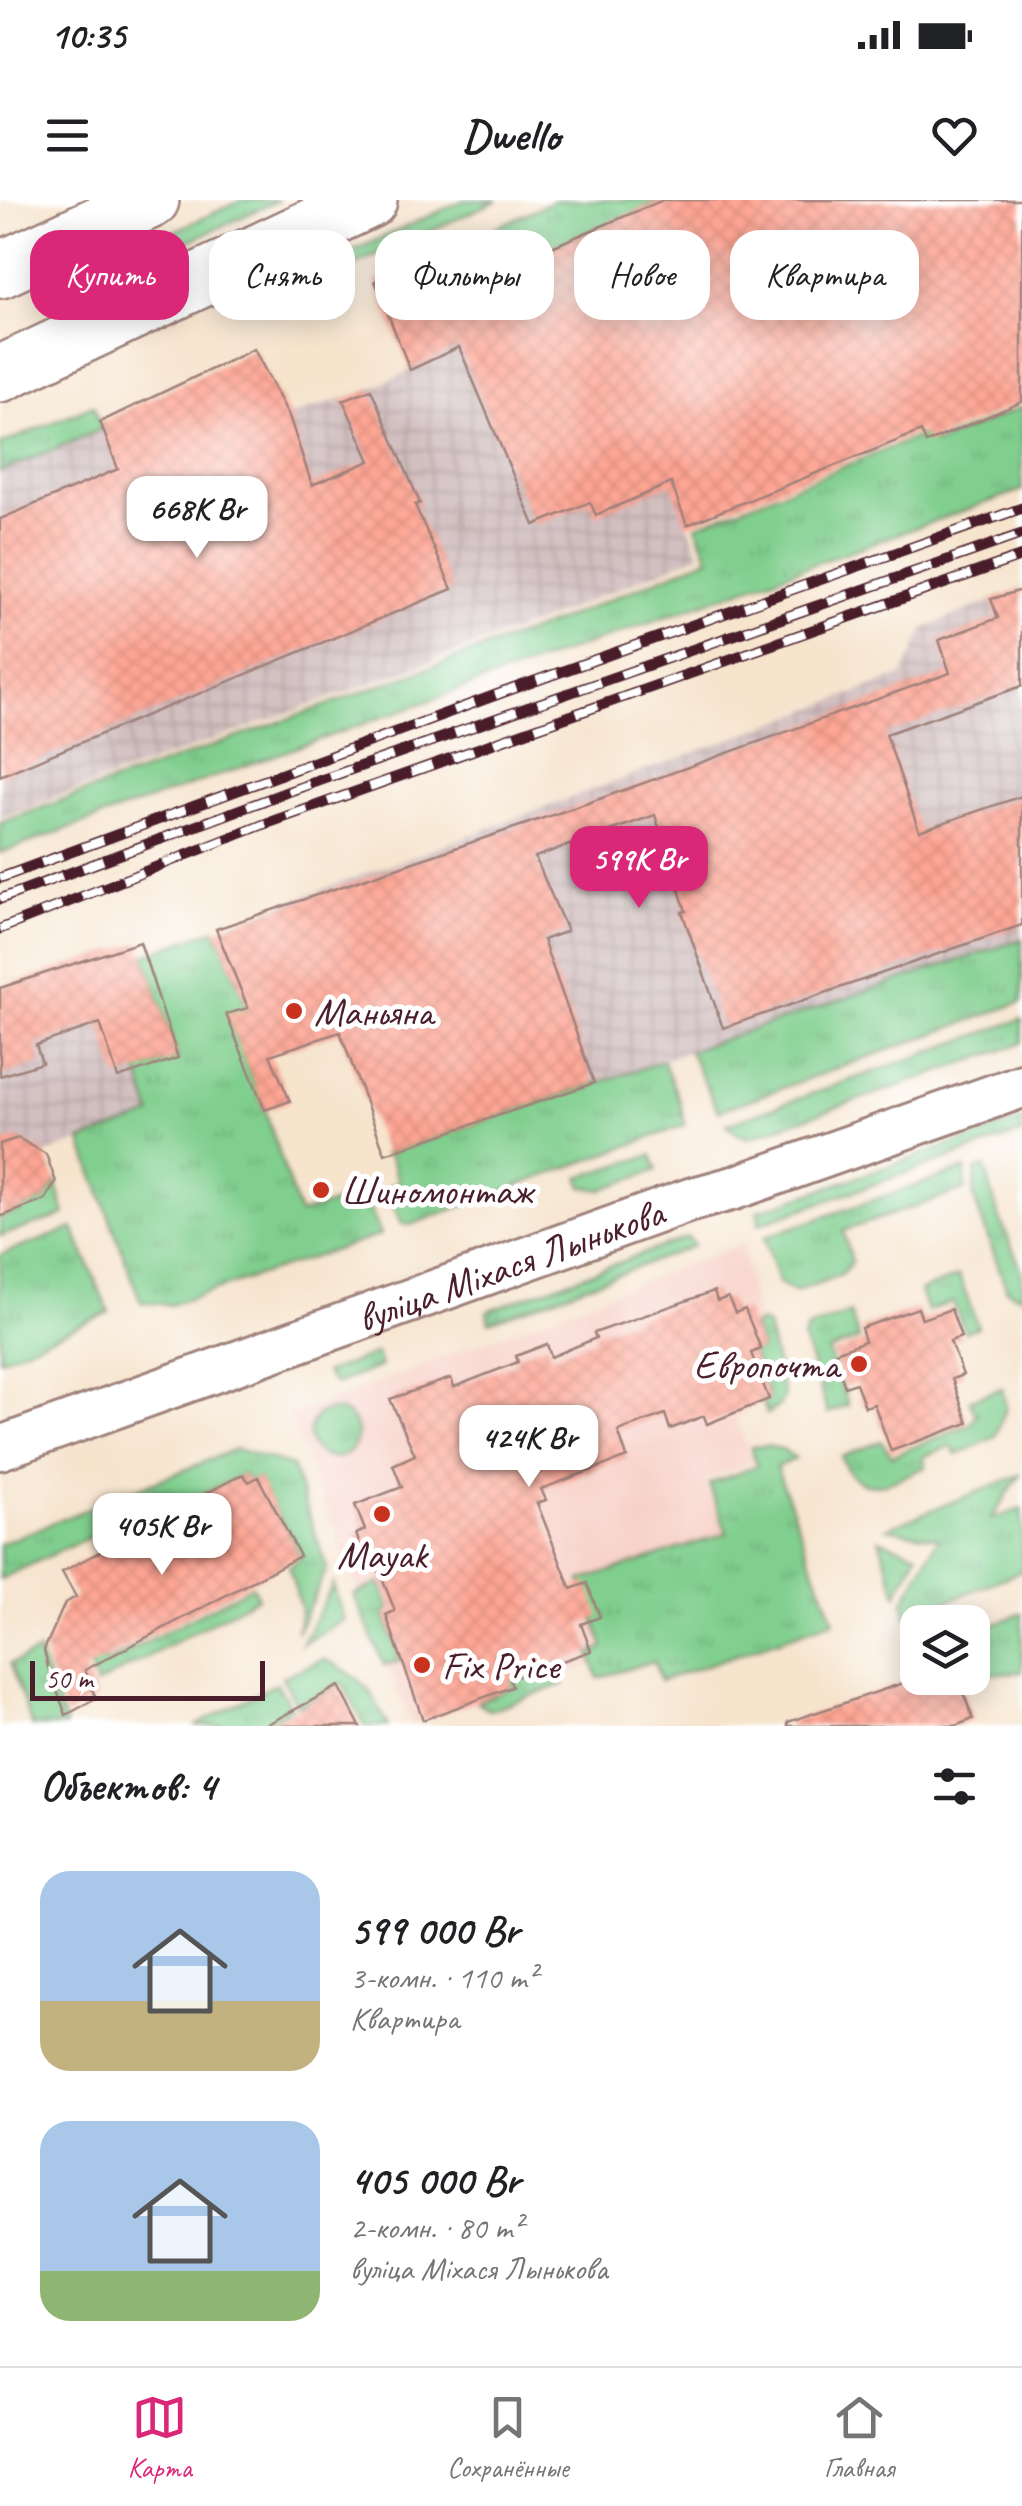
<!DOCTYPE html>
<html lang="ru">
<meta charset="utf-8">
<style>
:root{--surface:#fff;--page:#f6f6f6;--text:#202124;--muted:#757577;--line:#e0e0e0;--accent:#db2777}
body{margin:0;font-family:Caveat,sans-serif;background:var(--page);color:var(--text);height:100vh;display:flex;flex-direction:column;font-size:38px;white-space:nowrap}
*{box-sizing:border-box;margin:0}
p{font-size:32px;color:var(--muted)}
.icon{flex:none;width:55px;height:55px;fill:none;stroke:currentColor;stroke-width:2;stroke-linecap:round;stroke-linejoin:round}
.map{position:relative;height:1526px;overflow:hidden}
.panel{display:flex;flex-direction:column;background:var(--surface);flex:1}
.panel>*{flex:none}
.guide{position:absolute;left:30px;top:30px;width:962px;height:90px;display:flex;gap:20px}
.tools{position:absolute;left:900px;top:1405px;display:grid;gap:20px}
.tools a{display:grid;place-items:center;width:90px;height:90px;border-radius:20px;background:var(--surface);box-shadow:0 5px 25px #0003;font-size:50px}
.scale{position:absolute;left:30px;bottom:25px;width:235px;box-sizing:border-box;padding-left:10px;border:5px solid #4a1f2b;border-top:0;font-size:28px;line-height:35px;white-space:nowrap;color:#4a1f2b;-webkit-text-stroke:8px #fff;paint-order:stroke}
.price{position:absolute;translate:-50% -85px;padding:0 22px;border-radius:20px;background:#fff;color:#222;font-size:32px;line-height:65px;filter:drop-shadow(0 2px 5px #0008)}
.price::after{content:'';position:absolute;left:50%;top:60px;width:30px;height:22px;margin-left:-15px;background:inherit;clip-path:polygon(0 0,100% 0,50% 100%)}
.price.on{background:var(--accent);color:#fff}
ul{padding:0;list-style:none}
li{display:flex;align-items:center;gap:30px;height:250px;padding:0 40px}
li span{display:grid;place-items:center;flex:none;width:280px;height:200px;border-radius:30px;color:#555}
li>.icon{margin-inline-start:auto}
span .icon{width:120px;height:120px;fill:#fffc;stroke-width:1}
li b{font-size:42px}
h2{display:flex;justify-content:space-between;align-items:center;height:120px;padding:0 40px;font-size:42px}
.pill{padding:0 35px;border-radius:30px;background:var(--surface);box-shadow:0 5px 25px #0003;font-size:35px;line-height:90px}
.pill.on{background:var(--accent);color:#fff}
.status{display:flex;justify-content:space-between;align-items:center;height:70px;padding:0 50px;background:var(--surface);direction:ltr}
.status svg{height:28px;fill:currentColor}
header{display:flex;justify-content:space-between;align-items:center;height:130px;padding:0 40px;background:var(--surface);font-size:45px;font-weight:700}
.menu{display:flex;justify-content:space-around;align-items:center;height:140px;border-top:2px solid var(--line);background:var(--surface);font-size:28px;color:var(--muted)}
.menu a{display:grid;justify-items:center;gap:5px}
.menu .on{color:var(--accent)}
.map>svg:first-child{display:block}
</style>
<div class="status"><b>10:35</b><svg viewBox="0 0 49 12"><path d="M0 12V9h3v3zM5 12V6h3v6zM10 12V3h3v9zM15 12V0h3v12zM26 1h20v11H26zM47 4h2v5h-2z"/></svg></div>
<header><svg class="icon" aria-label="menu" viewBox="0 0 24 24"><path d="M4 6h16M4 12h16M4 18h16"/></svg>Dwello<svg class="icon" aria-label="heart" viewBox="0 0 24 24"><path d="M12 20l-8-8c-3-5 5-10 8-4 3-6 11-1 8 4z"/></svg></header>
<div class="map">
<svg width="1022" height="1526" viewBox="0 0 1022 1526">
<defs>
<pattern id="industrial-grid" width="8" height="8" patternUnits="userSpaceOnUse" patternTransform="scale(2.5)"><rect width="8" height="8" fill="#d2bfc0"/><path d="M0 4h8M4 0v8" fill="none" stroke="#b6a4a5"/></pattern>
<pattern id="grass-tufts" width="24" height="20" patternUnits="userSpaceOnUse" patternTransform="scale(2.5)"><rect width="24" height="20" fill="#80cf8e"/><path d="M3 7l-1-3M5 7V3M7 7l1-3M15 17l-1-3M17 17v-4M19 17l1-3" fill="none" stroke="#70b17b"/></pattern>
<pattern id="building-cross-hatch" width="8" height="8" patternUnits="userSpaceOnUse" patternTransform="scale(2.5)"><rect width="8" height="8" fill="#fea694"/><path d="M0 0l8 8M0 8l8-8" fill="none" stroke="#db8e80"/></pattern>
</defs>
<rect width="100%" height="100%" fill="#fff"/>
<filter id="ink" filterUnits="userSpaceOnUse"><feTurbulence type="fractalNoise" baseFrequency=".01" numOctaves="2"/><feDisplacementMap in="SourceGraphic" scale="20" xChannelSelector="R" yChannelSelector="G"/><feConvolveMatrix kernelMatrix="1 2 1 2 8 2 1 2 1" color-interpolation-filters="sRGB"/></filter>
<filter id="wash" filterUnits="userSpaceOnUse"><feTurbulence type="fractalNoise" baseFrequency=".0048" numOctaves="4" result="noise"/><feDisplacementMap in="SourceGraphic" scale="40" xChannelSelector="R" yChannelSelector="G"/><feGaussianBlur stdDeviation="2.25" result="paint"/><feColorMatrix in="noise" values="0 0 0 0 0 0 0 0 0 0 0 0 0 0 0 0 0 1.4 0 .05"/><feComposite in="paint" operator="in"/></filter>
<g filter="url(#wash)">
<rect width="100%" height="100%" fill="#f6e4cd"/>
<!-- built -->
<path fill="#f7d1c8" d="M743,1043l27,156 -35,17 17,47 -48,18 21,52 -141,48 29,76 -202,67 -122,-308z"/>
<!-- industrial -->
<g fill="url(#industrial-grid)">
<path d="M663,0h359l-101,231 -233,93 12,30 -163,69 -537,195v-345l102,-43 -2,-7 154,-74 35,67 82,-27 87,-42 -24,-57 33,-13 28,-6z"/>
<path d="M1022,388v351l-637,215 -45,-122 -86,-27 -6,3 -32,-79 687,-254 22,-47z"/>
<path d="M140,742l38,116 -25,57 -107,39 10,28 -11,18 -45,17v-229z"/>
</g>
<!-- grass -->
<g fill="url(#grass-tufts)" stroke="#65775c" stroke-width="2.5">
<path d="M242,0h37l-140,64 -6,-14z"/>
<path d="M464,0h34l-197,90 -3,-7 11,-12z"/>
<path d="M555,0h108l-168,71 -28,6 -32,14 -13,-29z"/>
<path d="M93,205l9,24 -102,43v-27z"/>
<path d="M1022,207v83l-1022,363v-30l548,-198 161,-67 -13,-32 233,-94 5,12z"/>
<path d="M216,729l32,79 -21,7 38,95 34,104 65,-20 16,41 -210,70 -29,-3 -60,-161 71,-26 -14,-44 40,-13 -33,-103z"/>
<path d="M1022,739v63l-304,109 -29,-60z"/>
<path d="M1022,819v24l-5,2 -269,93 -12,-5 -9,-9z"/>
<path d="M663,861l16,39 6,25 -275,100 -8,-1 -17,-36 14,-6 -9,-25 -5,-3z"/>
<path d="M1022,920v13l-263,91 -1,-13z"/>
<path d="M652,955l5,15 -56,20 -18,-3 -4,-10z"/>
<path d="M985,967l13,47 24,57v26l-15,-7 -34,-94 3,-26z"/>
<path d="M965,969l1,20 -123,42 9,31 -12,13 -46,17 -16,-10 -14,-45z"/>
<path d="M56,982l9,33 -65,21v-19l45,-17z"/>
<path d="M73,1028l36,84 -109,47v-104z"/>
<path d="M688,1037l6,9 -205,76 -2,-11z"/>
<path d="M959,1076l19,51 -13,5 -12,-30 -26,9 -7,-20z"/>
<path d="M850,1113l9,26 -31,12 20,54 -20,8 -25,-76 6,-9z"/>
<path d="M761,1122l6,4 17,70 -4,9 -13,9 -4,-12 6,-4 -17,-45 9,-4 -8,-23z"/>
<path d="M376,1153l5,13 -46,18 -10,-11z"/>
<path d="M1002,1188l4,20 -11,29 -38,18 -6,-9 -28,11 3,10c-33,13 -67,37 -85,-10l40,-16 11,15 79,-32 5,-9 -7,-15z"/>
<circle cx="333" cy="1234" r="24"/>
<path d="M767,1246l15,3 14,10 -20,8 58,154 -174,60 -6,-20 -56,17 -8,-24 14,-7 -23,-66 146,-48 -18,-49 48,-18 -6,-19z"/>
<path d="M236,1249l56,17 35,102 -30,65 4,-24 -12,-42 12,-9 -43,-80 -9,4 -6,-8 -91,45 -7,-8 -145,68v-35z"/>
<path d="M1020,1275l-29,44 31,-10v62l-115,46 -4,-14 36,-65 -52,-10z"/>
<path d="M879,1339l39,15 -21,40z"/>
<path d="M380,1383l10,27 -6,3 16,48 -16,4 -30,-70z"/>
<path d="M333,1384l11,36 -42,24z"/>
<path d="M252,1386l6,11 -162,88 -8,-27 6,-13 12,18z"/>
<path d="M1022,1413v59l-44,2 -5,-5v-37z"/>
<path d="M38,1452l28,74h-34l-22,-62z"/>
<path d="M324,1459c37,18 48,29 64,67h-23l-23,-43 -44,23 -16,-29z"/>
<path d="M557,1462l7,22 -74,26 -12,-8 34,-15 -2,-8z"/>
<path d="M277,1483l14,25 -33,18h-63z"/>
</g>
<g id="blocks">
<!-- building -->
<g fill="url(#building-cross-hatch)">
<path d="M663,0h359v202l-96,41 -5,-12 -234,94 -16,-42 -75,32 -6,-13 -56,23 -75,-178 -49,23 -35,-89 47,-19 12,29 33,-14 2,5z"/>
<path d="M254,149l35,67 23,69 58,-24 -27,-61 28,-11 49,114 -5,2 37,84 -452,187v-257l118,-50 -18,-47z"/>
<path d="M1022,390v96l-136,48 33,97 103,-35v129l-299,103 -41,-116 4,-1 -31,-96 -120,42 32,74 -24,9 51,143 -209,71 -45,-122 -70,23 20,46 -25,9 -39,-96 22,-6 -32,-79 372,-126 362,-130 -11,-33 59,-22 -7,-19z"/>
<path d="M140,742l38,116 -60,20 -18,-55 -64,22 6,18 -42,13v-88z"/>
<path d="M18,938l28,16 10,28 -11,18 -45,17v-73z"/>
<path d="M714,1091l3,10 11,-4 7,16 10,-4 16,40 -10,4 18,46 -62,25 -3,-8 -34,13 -5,-15 -47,17 9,26 -86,32 5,11 -9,3 34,86 16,-6 13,34 -19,7 10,27 -81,28 2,8 -89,33 -37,-105 9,-4 -21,-53 -8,3 -10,-27 9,-4 -10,-25 47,-18 -9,-22 22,-10 -25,-56 61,-21 3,9 64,-25 -2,-6 31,-12 4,13 45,-19 -2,-5z"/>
<path d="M918,1108l4,11 29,-10 10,28 -11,4 13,34 -11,4 16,44 -77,28 -17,-47 -9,3 -9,-24 -11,4 -12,-34 32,-12 -4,-13z"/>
<path d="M243,1274l6,8 9,-5 42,79 -215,114 11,29 -30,16 -18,-48 -4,-17 21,-47 11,-6 -14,-25 50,-27 -9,-13 42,-20 6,10z"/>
<path d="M918,1478h40l15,41 -18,7h-167v-4z"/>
<path d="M339,1486l21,40h-96z"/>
</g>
</g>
</g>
<g filter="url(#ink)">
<use href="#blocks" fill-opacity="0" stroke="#a0827c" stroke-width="2.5"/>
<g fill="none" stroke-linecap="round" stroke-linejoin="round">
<defs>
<g id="minor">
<path id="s1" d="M0,1248l690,-248 44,-12 288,-102"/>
</g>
<g id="major">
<path d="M0,70l151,-70"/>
<path d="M0,174l369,-174"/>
</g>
</defs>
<!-- minor casing -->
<use href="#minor" stroke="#a0827c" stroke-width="48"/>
<!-- major casing -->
<use href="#major" stroke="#a0827c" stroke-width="60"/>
<!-- minor -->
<use href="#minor" stroke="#fff" stroke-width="42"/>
<!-- major -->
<use href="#major" stroke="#fff" stroke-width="55"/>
<defs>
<g id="rail">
<path d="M0,678l504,-186 518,-184"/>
<path d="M0,699l287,-107 735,-258"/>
<path d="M0,729l262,-104 760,-269"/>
</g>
</defs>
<!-- rail casing -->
<use href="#rail" stroke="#4a1f2b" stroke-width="11"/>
<!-- rail -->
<use href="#rail" stroke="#fff" stroke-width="8" stroke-dasharray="22" stroke-linecap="butt"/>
</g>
</g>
<!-- markers -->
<g fill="#c8321e" stroke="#fff" stroke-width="4">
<circle cx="294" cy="811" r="10"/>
<circle cx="321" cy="990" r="10"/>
<circle cx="859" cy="1164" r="10"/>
<circle cx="382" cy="1314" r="10"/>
<circle cx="422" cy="1465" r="10"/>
</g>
<g text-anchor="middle" stroke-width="10" stroke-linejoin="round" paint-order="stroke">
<!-- poi labels -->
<g font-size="40" fill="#4a1f2b" stroke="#fff" text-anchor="start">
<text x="314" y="825">Маньяна</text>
<text x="341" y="1004">Шиномонтаж</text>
<text x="839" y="1178" text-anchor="end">Европочта</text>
<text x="382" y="1368" text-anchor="middle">Mayak</text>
<text x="442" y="1479">Fix Price</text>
</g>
<!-- street labels -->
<g font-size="40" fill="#4a1f2b" stroke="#fff">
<text dy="14" stroke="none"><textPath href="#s1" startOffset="542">вуліца Міхася Лынькова</textPath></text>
</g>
</g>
</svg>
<div class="tools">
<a><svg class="icon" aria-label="layers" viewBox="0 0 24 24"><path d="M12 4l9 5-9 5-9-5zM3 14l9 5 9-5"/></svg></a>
</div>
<div class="scale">50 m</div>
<b class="price" style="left:197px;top:361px">668K Br</b>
<b class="price on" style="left:639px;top:711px">599K Br</b>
<b class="price" style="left:529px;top:1290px">424K Br</b>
<b class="price" style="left:162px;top:1378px">405K Br</b>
<div class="guide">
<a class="pill on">Купить</a>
<a class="pill">Снять</a>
<a class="pill">Фильтры</a>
<a class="pill">Новое</a>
<a class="pill">Квартира</a>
</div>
</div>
<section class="panel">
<h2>Объектов: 4<svg class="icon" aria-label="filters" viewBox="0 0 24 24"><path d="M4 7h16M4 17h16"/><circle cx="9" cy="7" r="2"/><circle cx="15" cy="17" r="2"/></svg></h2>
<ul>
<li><span style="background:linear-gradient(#a9c7e8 65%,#c2b280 0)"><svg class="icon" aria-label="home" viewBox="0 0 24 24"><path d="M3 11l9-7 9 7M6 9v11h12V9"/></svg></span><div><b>599 000 Br</b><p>3-комн. · 110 m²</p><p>Квартира</p></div></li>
<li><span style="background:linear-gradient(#a9c7e8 75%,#8fb573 0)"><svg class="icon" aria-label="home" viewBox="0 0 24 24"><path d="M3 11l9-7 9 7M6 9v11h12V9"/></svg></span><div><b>405 000 Br</b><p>2-комн. · 80 m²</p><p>вуліца Міхася Лынькова</p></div></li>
</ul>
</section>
<nav class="menu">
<a class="on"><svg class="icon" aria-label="map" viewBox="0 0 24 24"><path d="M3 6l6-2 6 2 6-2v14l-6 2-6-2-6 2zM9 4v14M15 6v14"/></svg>Карта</a>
<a><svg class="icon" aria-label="saved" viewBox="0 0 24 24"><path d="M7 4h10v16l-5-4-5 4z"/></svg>Сохранённые</a>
<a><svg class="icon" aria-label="home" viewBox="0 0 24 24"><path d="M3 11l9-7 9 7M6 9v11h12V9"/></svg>Главная</a>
</nav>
